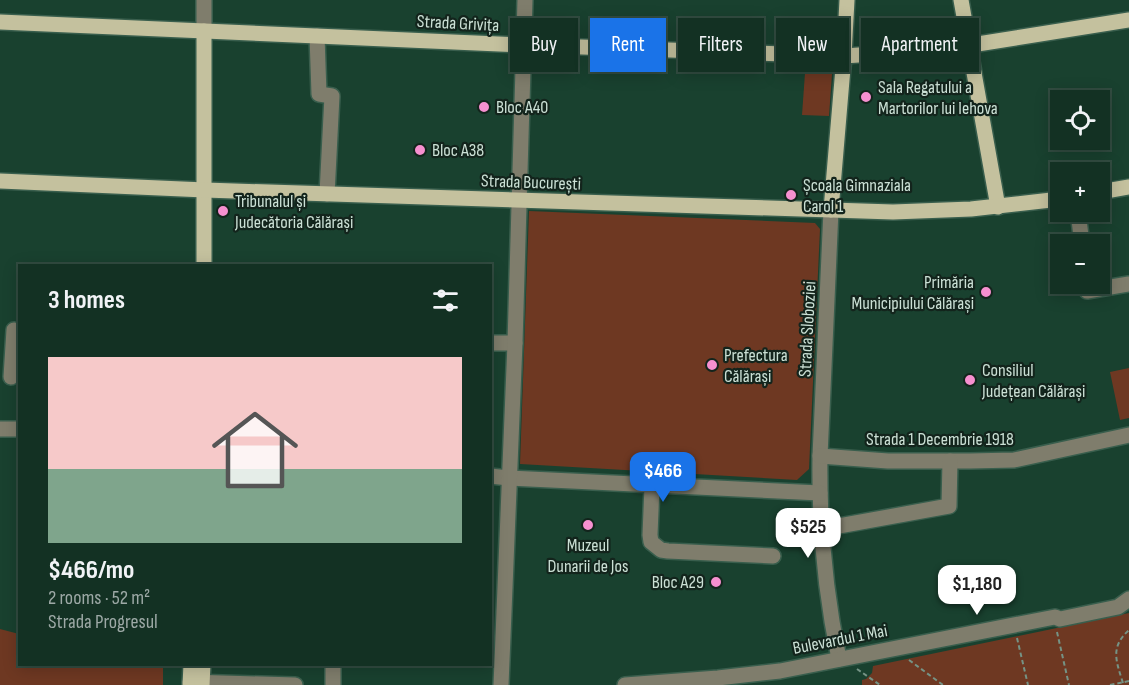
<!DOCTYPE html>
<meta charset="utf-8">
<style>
:root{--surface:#133123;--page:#203d30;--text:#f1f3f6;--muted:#9da9a6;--line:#324c41;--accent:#1a73e8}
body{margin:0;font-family:"Sofia Sans Condensed",sans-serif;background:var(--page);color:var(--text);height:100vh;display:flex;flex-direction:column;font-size:22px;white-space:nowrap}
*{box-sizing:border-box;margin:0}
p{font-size:20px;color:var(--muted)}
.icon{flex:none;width:33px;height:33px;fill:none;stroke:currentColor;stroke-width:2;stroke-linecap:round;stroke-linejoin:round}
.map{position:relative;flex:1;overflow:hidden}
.side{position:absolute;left:18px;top:264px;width:474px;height:402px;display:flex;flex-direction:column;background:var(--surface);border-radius:0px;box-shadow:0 3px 15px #0003,0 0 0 2px var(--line)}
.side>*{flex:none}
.banner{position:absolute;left:510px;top:18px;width:528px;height:54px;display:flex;gap:12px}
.buttons{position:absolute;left:1050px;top:90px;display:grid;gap:12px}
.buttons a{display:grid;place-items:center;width:60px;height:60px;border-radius:0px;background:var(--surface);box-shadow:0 3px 15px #0003,0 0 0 2px var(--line);font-size:30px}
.price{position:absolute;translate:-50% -51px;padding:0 14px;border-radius:12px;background:#fff;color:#222;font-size:20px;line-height:39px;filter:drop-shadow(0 2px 3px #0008)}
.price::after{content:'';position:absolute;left:50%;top:36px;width:18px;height:14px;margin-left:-9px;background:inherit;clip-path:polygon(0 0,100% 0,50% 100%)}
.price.on{background:var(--accent);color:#fff}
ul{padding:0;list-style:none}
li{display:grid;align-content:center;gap:12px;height:318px;padding:0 30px}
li+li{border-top:2px solid var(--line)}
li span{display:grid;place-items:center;height:186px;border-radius:0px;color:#555}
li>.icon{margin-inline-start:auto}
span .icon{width:108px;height:108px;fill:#fffc;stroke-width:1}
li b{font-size:26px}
h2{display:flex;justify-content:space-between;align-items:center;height:72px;padding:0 30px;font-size:26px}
.tag{padding:0 21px;border-radius:0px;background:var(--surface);box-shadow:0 3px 15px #0003,0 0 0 2px var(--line);font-size:21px;line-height:54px}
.tag.on{background:var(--accent);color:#fff}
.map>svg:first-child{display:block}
</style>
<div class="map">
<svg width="1129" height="685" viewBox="0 0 1129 685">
<rect width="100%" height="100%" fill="#19412f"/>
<!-- green -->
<g fill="#6e3822">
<path d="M805,73l27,1 -3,42 -27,-1z"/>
<path d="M529,211l286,12 5,6 -11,240 -12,11 -277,-16z"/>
<path d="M1129,368v50l-9,2 -10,-48z"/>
<path d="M1129,613v72h-267v-5l4,-1 6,-6 1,-7z"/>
<path d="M0,629l19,5 1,30 143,1v20h-163z"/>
</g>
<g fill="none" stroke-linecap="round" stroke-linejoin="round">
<defs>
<g id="minor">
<path d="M204,31v-31"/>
<path d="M317,36l2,58 13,2 -5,98"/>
<path d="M831,210l-11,246c-1,68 5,136 19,203"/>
<path d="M1078,212l4,32"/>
<path d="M1086,284l1,7 42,-7"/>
<path d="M490,343h25"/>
<path d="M11,377l3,-47"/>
<path d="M0,429h20"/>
<path d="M820,456l68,5h82l44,-1 115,-25"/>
<path d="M490,476l19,2 311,15"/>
<path d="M652,486l-2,49 1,7 10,8 7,1 105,5"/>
<path d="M822,529l127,-23 1,-45"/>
<path d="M190,682l105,3"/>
<path d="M333,685v-21"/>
<path d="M501,685l14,-342 10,-343"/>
<path d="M625,685l93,-7 62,-7 275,-54 5,2 58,-12 11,-8"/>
</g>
<g id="major">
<path d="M961,0l37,207"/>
<path d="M0,22l524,23 320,11 102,-7 183,-29"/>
<path d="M204,31v235"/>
<path d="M0,181l205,9 688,22 78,-3 89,-10"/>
<path d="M1100,192l29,-5"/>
<path d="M831,210l13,-154 3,-56"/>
<path d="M190,685l1,-21"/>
<path d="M202,685l1,-21"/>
</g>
</defs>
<!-- minor casing -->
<use href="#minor" stroke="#395e4d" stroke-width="18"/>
<!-- major casing -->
<use href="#major" stroke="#395e4d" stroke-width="18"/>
<!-- path -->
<g stroke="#759385" stroke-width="2" stroke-dasharray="4.5 3" stroke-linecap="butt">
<path d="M1057,632l12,53"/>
<path d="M1017,638l11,47"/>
<path d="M909,660l34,25"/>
<path d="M857,669l23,16"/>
<path d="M1123,683c-7,-22 -13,-36 6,-53"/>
<path d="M1110,685l19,-4"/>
</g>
<!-- minor -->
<use href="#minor" stroke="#7f7d6c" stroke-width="15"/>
<!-- major -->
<use href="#major" stroke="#c4c19e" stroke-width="15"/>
</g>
<!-- markers -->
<g fill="#f690d0" stroke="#13241c" stroke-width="2">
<circle cx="866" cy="97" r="6"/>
<circle cx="484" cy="107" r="6"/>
<circle cx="420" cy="150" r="6"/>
<circle cx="791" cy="195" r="6"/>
<circle cx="223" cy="211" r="6"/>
<circle cx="986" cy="292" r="6"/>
<circle cx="712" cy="365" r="6"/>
<circle cx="970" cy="380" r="6"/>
<circle cx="588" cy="525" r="6"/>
<circle cx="716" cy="582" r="6"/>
</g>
<g text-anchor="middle" stroke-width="4.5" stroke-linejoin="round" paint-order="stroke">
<!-- street labels -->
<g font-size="18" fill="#cbe0d5" stroke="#13241c">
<text transform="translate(458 23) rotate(3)" y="6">Strada Grivița</text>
<text transform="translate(531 182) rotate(2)" y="6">Strada București</text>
<text transform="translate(807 329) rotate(-87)" y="6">Strada Sloboziei</text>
<text x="940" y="445">Strada 1 Decembrie 1918</text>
<text transform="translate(840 639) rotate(-11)" y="6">Bulevardul 1 Mai</text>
</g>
<!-- poi labels -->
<g font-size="18" fill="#cbe0d5" stroke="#13241c" text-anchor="start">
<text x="878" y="93">Sala Regatului a<tspan x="878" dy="21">Martorilor lui Iehova</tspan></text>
<text x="496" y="113">Bloc A40</text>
<text x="432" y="156">Bloc A38</text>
<text x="803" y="191">Școala Gimnaziala<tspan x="803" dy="21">Carol 1</tspan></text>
<text x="235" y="207">Tribunalul și<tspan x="235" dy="21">Judecătoria Călărași</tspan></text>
<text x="974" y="288" text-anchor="end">Primăria<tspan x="974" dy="21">Municipiului Călărași</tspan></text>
<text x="724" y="361">Prefectura<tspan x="724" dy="21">Călărași</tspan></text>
<text x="982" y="376">Consiliul<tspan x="982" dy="21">Județean Călărași</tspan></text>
<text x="588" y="551" text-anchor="middle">Muzeul<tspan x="588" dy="21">Dunarii de Jos</tspan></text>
<text x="704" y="588" text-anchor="end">Bloc A29</text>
</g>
</g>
</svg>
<div class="buttons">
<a><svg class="icon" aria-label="locate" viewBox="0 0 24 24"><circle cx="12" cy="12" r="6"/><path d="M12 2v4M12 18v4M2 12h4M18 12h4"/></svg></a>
<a>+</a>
<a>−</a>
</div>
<b class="price on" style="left:663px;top:503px">$466</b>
<b class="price" style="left:808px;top:559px">$525</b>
<b class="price" style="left:977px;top:616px">$1,180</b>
<div class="banner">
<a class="tag">Buy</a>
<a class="tag on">Rent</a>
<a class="tag">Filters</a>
<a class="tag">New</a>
<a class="tag">Apartment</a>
</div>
<section class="side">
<h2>3 homes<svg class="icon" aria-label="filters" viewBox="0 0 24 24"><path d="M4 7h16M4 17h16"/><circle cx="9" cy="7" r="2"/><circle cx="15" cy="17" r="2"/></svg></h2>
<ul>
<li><span style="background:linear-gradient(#f6c9c9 60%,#7fa58c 0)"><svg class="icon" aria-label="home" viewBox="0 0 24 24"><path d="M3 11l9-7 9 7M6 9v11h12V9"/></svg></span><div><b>$466/mo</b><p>2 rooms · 52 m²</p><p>Strada Progresul</p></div></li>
</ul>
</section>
</div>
